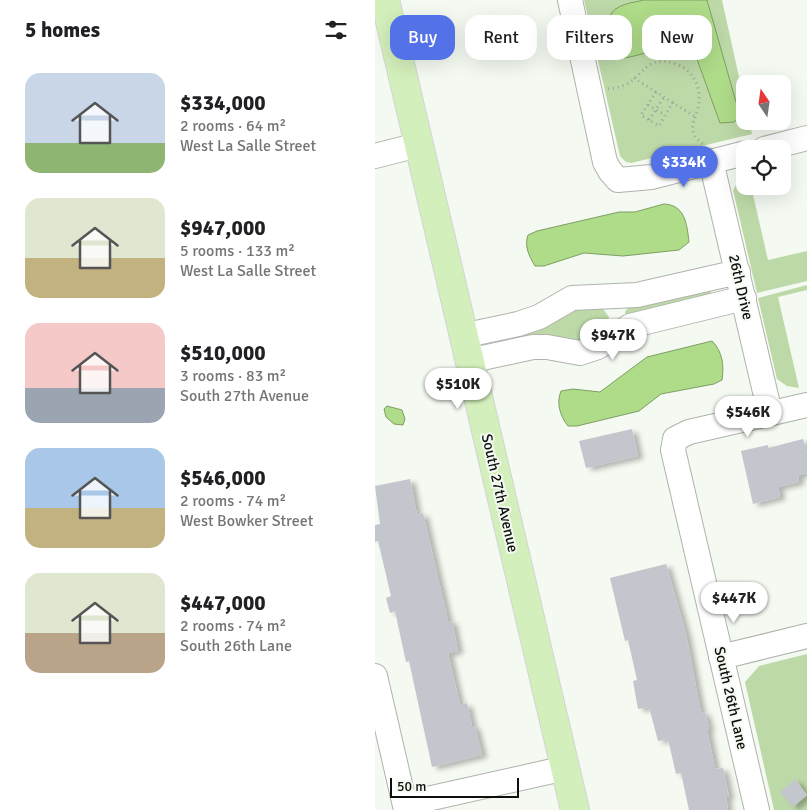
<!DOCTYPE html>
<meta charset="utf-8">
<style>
:root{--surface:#fff;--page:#f6f6f6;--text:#202124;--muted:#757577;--accent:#5472e7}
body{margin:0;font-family:Signika,sans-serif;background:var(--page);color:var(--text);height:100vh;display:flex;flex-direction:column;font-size:19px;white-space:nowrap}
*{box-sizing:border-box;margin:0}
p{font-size:16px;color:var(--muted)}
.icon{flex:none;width:28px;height:28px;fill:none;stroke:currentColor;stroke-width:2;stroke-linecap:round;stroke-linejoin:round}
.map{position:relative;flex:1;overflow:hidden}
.sheet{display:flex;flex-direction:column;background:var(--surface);width:375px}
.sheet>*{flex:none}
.guide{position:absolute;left:15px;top:15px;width:341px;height:45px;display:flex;gap:10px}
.needle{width:32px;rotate:347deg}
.fabs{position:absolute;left:361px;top:75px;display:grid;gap:10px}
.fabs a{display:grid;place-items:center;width:55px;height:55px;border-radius:10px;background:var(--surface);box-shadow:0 5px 20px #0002;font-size:25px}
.scale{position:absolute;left:15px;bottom:12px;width:129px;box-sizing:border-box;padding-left:5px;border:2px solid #0d0f0c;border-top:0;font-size:14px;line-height:18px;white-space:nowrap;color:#0d0f0c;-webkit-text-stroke:4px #f4f9f1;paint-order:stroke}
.price{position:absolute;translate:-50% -42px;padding:0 11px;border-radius:18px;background:#fff;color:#222;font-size:16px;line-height:32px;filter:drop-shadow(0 1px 2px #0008)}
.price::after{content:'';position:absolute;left:50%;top:30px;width:15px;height:11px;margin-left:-8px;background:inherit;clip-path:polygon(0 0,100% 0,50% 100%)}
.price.current{background:var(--accent);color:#fff}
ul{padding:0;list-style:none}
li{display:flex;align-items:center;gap:15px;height:125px;padding:0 25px}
li span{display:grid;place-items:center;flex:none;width:140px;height:100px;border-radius:15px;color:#555}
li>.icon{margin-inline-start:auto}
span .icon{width:60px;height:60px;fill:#fffc;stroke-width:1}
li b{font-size:21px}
h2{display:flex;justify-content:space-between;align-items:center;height:60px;padding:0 25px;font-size:21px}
.chip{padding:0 18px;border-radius:15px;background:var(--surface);box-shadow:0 5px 20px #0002;font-size:18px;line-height:45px}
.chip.current{background:var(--accent);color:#fff}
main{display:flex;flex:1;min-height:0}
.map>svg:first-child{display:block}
</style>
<main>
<section class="sheet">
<h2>5 homes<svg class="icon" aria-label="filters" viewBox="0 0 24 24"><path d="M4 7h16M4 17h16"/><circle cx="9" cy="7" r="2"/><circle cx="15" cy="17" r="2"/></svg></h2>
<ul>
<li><span style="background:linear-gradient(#c9d6e8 70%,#8fb573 0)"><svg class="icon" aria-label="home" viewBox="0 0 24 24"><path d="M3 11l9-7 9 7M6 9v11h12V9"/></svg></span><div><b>$334,000</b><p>2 rooms · 64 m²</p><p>West La Salle Street</p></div></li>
<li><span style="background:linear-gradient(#dfe7d0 60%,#c2b280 0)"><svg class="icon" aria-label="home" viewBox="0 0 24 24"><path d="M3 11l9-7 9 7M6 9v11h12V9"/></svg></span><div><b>$947,000</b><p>5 rooms · 133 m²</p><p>West La Salle Street</p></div></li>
<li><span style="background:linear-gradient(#f6c9c9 65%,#9aa5b1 0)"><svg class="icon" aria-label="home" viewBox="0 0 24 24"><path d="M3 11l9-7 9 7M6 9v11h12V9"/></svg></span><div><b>$510,000</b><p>3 rooms · 83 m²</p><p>South 27th Avenue</p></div></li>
<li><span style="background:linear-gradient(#a9c7e8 60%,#c2b280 0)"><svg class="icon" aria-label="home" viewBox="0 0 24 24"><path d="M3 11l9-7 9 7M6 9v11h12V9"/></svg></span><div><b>$546,000</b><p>2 rooms · 74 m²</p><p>West Bowker Street</p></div></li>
<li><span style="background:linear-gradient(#dfe7d0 60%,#b9a48a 0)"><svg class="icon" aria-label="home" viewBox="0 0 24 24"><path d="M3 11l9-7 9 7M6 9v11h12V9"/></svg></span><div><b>$447,000</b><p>2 rooms · 74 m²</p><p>South 26th Lane</p></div></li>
</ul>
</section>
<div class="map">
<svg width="432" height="810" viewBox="0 0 432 810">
<defs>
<filter id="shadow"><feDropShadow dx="5.5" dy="3" stdDeviation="2.5" flood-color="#0004"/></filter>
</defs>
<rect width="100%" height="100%" fill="#f4f9f1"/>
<!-- green -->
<g fill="#bdd9a8">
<path d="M209,0h138l23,104v17h4l3,13 -121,29 -5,-1 -6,-6z"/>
<path d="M370,169v17h6l17,74 39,-9v30l-50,12 -24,-103z"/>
<path d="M432,285v5l-29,7 21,91 -12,-2 -10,-7 -19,-81z"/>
<path d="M330,291h5l2,3 -86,21 -1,-3 3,-4z"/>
<path d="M200,306l27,2 7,9 -2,12 -21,13 -75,-2 2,-4 32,-9 16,-15z"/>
<path d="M432,654v156h-33l-29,-128 14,-16z"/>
</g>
<!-- water -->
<g fill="#afdc89" stroke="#7e9e64">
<path d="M269,0h63l33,116 -6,6 -14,1 -27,-75 -12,-4 -51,13 -6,1 -5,-3 -9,-39c5,-12 22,-13 34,-16z"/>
<path d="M289,204c21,1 23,20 25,38l-10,8 -56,6 -39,-3 -40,13h-9c-6,-10 -11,-20 -7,-31l9,-4 82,-19h16z"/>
<path d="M337,341c11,11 12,25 10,39l-8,4 -53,10 -22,17 -62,15h-9c-8,-10 -12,-23 -7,-35l12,-2 27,3 47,-35z"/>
<path d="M12,406l15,4 3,9 -2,6 -9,-1 -8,-7 -2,-8z"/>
</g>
<!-- building -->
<g fill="#c3c6cd" filter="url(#shadow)">
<path d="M257,429l6,27 -52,12 -7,-27z"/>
<path d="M428,439l4,15v19l-9,2 1,7 -21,5 2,10 -27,7 -12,-53 27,-6v3z"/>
<path d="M35,479l7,36 6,-2 25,108h4l6,30 -10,2 12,52 7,-2 5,23h3l7,29 -50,12 -23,-106 -3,1 -11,-51 -5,2 -4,-15 5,-2 -13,-55 -3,1v-17l5,-1 -5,-38z"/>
<path d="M291,564l20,70 15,79 4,-1 4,16 -2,1 8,40 8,-1 6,29h-3l2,13h-39l-8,-37 -5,1 -8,-35 -10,2 -9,-34 -11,2 -5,-28 4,-1 -9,-40 -3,1 -15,-63z"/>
<path d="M420,779l12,16 -14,12 -13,-15z"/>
</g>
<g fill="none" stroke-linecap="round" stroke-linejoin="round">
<defs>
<g id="minor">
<path d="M195,0l35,162 5,9 8,9 34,-3 93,-24"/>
<path d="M389,149l43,-11"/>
<path d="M0,156l43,-11"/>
<path d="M336,161l59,252"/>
<path d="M87,336l56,-12 21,-7 33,-19 65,-3 101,-23"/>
<path d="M93,361l65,-14h14l33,6 18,-6 32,-21 114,-28"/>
<path d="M346,657l86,-21"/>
<path d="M0,676l31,134"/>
<path d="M30,804l161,-36"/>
<path d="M382,810l-84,-360 2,-11 14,-7 118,-27"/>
</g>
<path id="major" d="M10,0l190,810"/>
</defs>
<!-- minor casing -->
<use href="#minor" stroke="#afb3ac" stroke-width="26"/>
<!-- major casing -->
<use href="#major" stroke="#d3d4d3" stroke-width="30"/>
<!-- path -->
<g stroke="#9da19b" stroke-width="3" stroke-dasharray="1 4" stroke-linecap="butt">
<path d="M259,78l60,38"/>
<path d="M233,89c6,-1 13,-2 19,-5 18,-10 20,-30 49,-20 18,6 27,26 22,44 -5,15 -11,25 5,36"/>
<path d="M281,92l-15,23 18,11 14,-24"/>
<path d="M273,105l17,10"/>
<path d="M274,120l15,-23"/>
</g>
<!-- minor -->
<use href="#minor" stroke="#fff" stroke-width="24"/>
<!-- major -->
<use href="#major" stroke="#d3efbb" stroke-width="28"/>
</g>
<g text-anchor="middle" stroke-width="4" stroke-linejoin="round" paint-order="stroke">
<!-- street labels -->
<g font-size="15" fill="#0d0f0c" stroke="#f4f9f1">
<text transform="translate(366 287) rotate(77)" y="5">26th Drive</text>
<text transform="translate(125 493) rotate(77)" y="5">South 27th Avenue</text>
<text transform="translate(356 698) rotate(77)" y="5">South 26th Lane</text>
</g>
</g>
</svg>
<div class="fabs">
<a><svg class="needle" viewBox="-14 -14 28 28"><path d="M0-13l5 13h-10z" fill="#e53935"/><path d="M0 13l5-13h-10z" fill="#757577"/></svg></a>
<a><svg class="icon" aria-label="locate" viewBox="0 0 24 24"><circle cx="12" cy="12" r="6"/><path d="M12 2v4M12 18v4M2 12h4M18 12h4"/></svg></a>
</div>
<div class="scale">50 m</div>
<b class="price current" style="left:309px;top:188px">$334K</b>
<b class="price" style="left:238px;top:361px">$947K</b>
<b class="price" style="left:83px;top:410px">$510K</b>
<b class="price" style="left:373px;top:438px">$546K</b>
<b class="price" style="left:359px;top:624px">$447K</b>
<div class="guide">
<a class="chip current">Buy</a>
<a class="chip">Rent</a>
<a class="chip">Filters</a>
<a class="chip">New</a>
</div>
</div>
</main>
